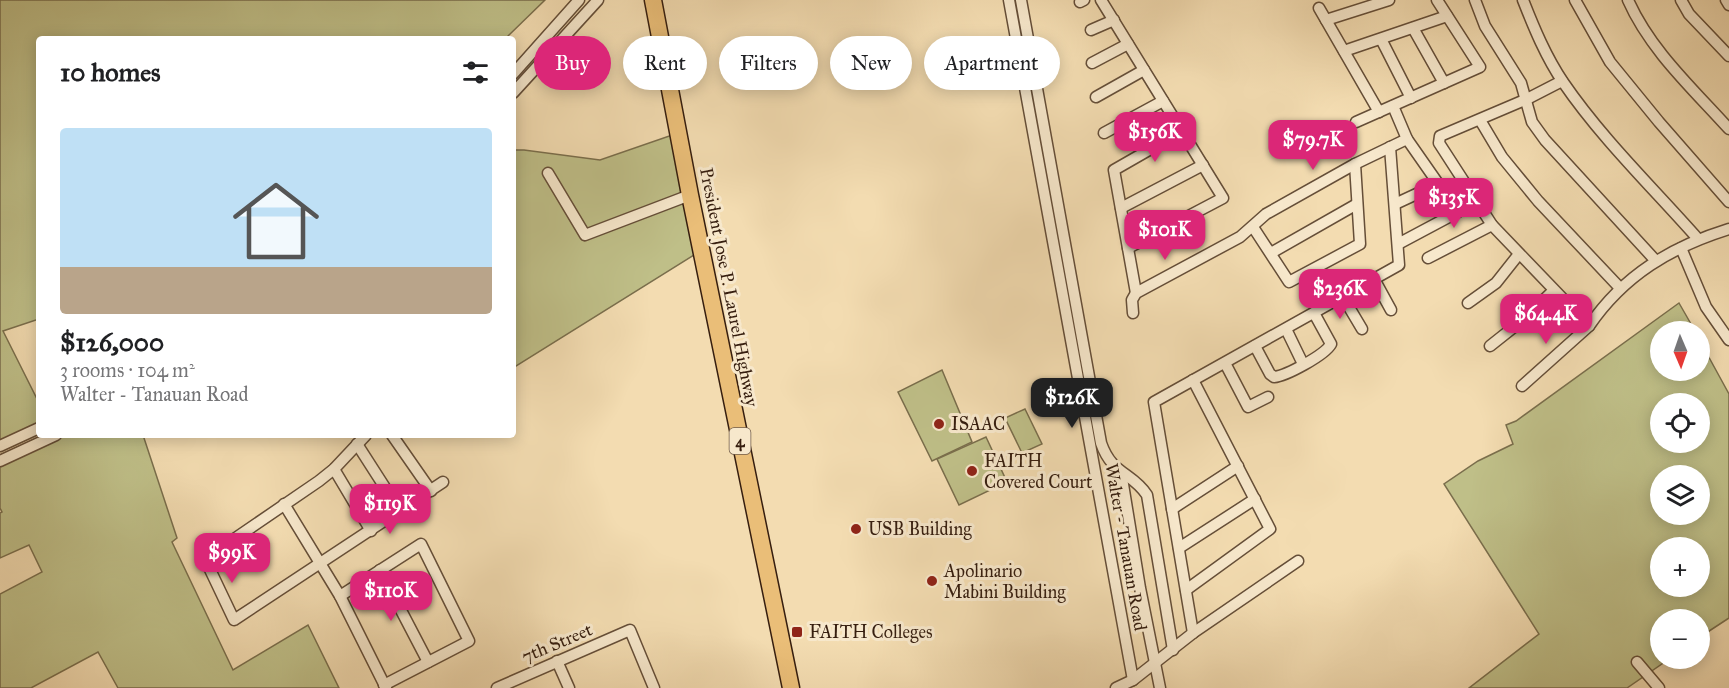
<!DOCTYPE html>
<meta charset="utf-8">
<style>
:root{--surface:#fff;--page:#f6f6f6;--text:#202124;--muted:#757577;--line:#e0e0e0;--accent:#db2777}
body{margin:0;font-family:"IM FELL Great Primer",serif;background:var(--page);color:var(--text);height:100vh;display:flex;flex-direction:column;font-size:22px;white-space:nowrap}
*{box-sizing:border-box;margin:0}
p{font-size:20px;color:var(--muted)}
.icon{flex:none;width:33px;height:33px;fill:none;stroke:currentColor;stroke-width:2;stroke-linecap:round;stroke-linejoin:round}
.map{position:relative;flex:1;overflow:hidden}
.panel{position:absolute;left:36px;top:36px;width:480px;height:402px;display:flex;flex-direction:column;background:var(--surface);border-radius:6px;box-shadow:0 3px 15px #0003}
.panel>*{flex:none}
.hud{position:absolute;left:534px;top:36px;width:570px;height:54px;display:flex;gap:12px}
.needle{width:39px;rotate:178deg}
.fabs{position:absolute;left:1650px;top:321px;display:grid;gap:12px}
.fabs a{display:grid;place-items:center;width:60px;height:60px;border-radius:50%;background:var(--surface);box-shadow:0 3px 15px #0003;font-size:30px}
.price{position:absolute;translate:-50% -51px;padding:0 14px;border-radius:12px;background:var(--accent);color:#fff;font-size:20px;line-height:39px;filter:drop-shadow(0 2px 3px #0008)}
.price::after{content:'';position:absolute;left:50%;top:36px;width:18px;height:14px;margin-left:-9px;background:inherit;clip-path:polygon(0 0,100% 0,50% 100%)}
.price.on{background:#222;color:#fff}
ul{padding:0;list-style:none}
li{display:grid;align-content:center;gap:12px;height:318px;padding:0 24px}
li+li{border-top:2px solid var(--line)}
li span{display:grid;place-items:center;height:186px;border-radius:6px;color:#555}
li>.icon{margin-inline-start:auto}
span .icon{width:108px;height:108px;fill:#fffc;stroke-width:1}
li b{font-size:26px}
h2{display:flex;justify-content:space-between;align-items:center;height:72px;padding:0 24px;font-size:26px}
.chip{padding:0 21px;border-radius:27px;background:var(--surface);box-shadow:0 3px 15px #0003;font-size:21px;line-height:54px}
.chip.on{background:var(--accent);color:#fff}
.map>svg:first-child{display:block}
</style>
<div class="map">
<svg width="1729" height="688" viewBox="0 0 1729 688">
<rect width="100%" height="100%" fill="#f3dcb1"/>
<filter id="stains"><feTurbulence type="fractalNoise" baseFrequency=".00333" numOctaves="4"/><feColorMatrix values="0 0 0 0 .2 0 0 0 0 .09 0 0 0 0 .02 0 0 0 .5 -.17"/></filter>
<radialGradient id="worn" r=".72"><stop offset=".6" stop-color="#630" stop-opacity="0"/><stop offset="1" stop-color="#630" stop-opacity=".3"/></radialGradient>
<!-- green -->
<g fill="#bfbf88" stroke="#7a6e4c" stroke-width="1.5" fill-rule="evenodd">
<path d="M0,0h545l-40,39h-466v280l-36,12 36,72v25l-39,18z"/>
<path d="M678,133l24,117 -189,118v-218h11l76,10z"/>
<path d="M1679,303l16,28 -35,1v38h40v-29l29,53v224l-29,19v-17h-40v38l9,1 -42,29h-158l70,-54 -95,-150 34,-23 35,-17 -7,-19 10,-4zM1660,404h40v38h-40zM1660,476h40v38h-40zM1660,548h40v38h-40z"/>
<path d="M942,370l30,72 -40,19 -34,-69z"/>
<path d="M1025,409l17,35 -20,9 -17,-35z"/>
<path d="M56,435h87l34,103 -5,4 61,128 75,-45 31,63h-221l-20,-36 -67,36h-31v-94l42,-22 -13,-27 -29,13v-45l2,-1 -2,-4v-47z"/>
<path d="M986,437l21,45 -48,23 -22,-46z"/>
</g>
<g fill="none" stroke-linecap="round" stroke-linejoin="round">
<defs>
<g id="minor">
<path d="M1009,0l124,680"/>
<path d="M1021,0l80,443c11,32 31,29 46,52l26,155"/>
<path d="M1101,0l122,198 -95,50"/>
<path d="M1475,0l10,26 36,57 11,39 13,18 111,121"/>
<path d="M1523,0c11,28 23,57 40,82 39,57 90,106 135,157"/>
<path d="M1575,0l35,62 49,60 70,80"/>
<path d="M1628,0c22,50 65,89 101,129"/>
<path d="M1681,0l8,14 40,42"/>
<path d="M1726,0l3,5"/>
<path d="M1080,2l4,-2"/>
<path d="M1319,8l60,104"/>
<path d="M1326,20l63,-20"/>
<path d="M1413,28l31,55"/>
<path d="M1091,30l23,-10"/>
<path d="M1381,39l30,59"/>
<path d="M1344,51l103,-35"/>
<path d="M1092,63l36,-19"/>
<path d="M513,74l66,-74"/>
<path d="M1562,81l-35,18 -87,37 -1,7 53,82 97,101c35,-51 82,-79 140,-97"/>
<path d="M513,93l85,-93"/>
<path d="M1096,97l48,-27"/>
<path d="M1393,106l14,33 51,73 -60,32"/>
<path d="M1480,120l22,37 36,44 82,87"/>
<path d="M1356,122l124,-55 -43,-67"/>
<path d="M1104,133l59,-32"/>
<path d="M548,173l37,62 105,-40"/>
<path d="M1395,204l43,-20"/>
<path d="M1121,208l82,-43"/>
<path d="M1253,227l36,55 71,-38 -5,-80"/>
<path d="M1681,248l25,59 23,33"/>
<path d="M1271,253l86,-49"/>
<path d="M1428,258l64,-33"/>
<path d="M1374,279l17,31"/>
<path d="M1136,293l-22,-123 68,-39"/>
<path d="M1343,297l19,32"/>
<path d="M1468,303l28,-20 23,-29"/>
<path d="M1133,313l-1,-13 4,-7 104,-56 26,-23 89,-50 52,-25"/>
<path d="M1286,329l17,35"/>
<path d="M1255,346l15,28 4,3c12,-1 51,-22 57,-33l-17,-31"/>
<path d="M1490,346l34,-27 29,-28"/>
<path d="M1225,363l23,44 20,-10"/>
<path d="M1522,386l67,-60"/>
<path d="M366,435l-32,34 -15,12 -114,78 29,61 209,-138"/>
<path d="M392,435l39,56"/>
<path d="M357,444l43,67"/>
<path d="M0,446l39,-18"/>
<path d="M0,461l56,-26"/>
<path d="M334,469l37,62"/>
<path d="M1121,472l19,116 20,100"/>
<path d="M284,504l56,92 46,92"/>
<path d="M1172,509l66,-43"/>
<path d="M1179,548l76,-49"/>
<path d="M380,570l48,92"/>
<path d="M1186,590l84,-61 -77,-149"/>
<path d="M340,596l81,-52 48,97 -85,44"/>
<path d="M1193,633l-39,-231 245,-137 -9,-118"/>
<path d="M557,661l12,27"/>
<path d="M1637,662l22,26"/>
<path d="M497,688l133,-58 24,58"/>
<path d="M1116,688l17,-8 60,-47 105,-72"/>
</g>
<path id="highway" d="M653,0l37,195 101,493"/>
</defs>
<!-- minor casing -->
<use href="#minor" stroke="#654e38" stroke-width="13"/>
<!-- highway casing -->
<use href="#highway" stroke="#361e0f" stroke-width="19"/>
<!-- minor -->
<use href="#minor" stroke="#f7e8cc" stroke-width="10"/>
<!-- highway -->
<use href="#highway" stroke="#eabe78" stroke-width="16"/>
</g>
<!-- markers -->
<g fill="#8f2418" stroke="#f7e8cc" stroke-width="2">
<circle cx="939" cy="424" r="6"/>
<circle cx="972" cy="471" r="6"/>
<circle cx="856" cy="529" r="6"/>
<circle cx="932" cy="581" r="6"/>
<rect x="791" y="626" width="12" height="12" rx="3"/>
</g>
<g text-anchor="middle" stroke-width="6" stroke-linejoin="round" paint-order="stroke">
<!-- shield labels -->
<rect fill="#f7e8cc" stroke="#705b48" stroke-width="1.5" x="729.5" y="428" width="21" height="26" rx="4.5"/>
<g font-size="16" font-weight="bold" fill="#361e0f">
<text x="740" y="447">4</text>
</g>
<!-- street labels -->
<g font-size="18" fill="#361e0f" stroke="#f7e8cc">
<text transform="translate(729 287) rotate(79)" y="6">President Jose P. Laurel Highway</text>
<text transform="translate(1126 547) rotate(80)" y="6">Walter - Tanauan Road</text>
<text transform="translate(557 643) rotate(-23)" y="6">7th Street</text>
</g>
<!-- poi labels -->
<g font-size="18" fill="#361e0f" stroke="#f7e8cc" text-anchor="start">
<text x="951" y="430">ISAAC</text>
<text x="984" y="467">FAITH<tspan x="984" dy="21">Covered Court</tspan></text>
<text x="868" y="535">USB Building</text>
<text x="944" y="577">Apolinario<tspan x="944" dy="21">Mabini Building</tspan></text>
<text x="809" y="638">FAITH Colleges</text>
</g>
</g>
<rect width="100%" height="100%" filter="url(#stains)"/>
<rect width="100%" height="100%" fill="url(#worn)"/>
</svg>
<div class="fabs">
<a><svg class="needle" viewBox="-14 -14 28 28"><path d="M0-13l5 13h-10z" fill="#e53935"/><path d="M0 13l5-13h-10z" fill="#757577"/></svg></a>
<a><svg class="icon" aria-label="locate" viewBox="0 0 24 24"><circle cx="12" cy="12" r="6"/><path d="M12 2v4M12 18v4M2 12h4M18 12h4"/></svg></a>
<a><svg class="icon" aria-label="layers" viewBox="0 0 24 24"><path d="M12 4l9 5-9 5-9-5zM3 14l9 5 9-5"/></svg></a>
<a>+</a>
<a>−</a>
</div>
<b class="price" style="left:1155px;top:163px">$156K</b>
<b class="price" style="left:1313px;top:171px">$79.7K</b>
<b class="price" style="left:1454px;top:229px">$135K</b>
<b class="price" style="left:1165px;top:261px">$101K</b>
<b class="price" style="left:1340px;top:320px">$236K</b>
<b class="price" style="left:1546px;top:345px">$64.4K</b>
<b class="price on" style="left:1072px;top:429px">$126K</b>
<b class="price" style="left:390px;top:535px">$119K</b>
<b class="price" style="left:232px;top:584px">$99K</b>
<b class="price" style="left:391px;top:622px">$110K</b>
<div class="hud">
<a class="chip on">Buy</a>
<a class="chip">Rent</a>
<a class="chip">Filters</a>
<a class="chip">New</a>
<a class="chip">Apartment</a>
</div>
<section class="panel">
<h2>10 homes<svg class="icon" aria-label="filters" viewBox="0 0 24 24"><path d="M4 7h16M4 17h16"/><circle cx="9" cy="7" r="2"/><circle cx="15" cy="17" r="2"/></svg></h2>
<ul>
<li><span style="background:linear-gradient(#bfe0f5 75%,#b9a48a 0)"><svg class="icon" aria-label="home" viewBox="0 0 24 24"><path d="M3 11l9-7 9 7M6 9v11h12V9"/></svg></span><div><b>$126,000</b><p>3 rooms · 104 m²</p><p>Walter - Tanauan Road</p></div></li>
</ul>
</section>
</div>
